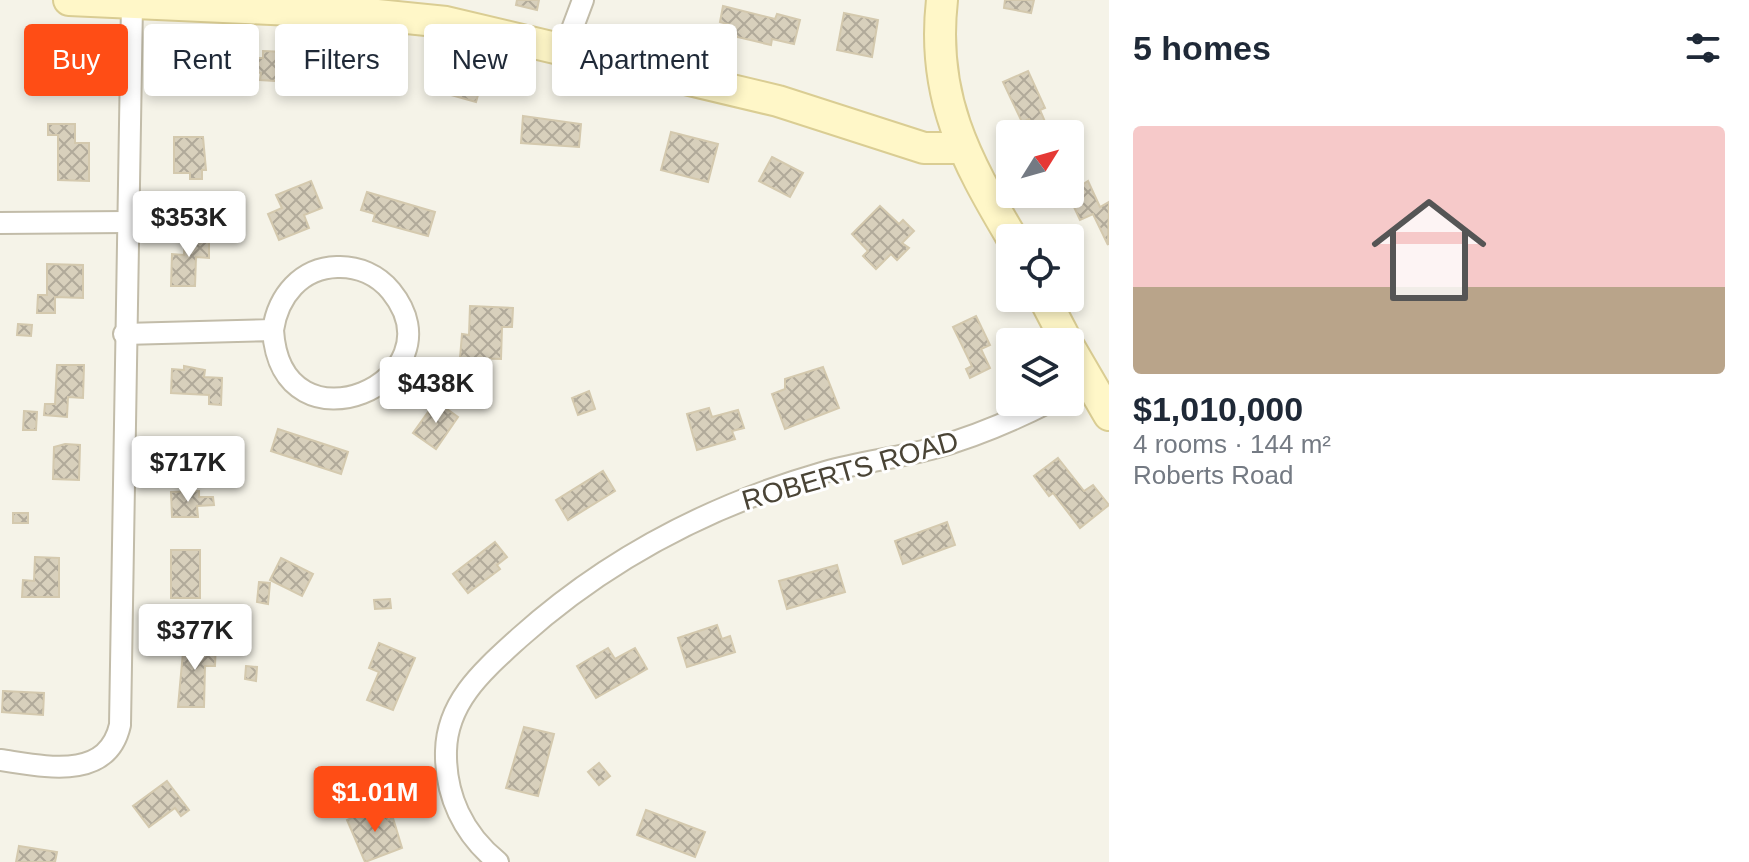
<!DOCTYPE html>
<meta charset="utf-8">
<style>
:root{--surface:#fff;--page:#f2f2f3;--text:#1f2937;--muted:#747a83;--accent:#ff4d15}
body{margin:0;font-family:Helvetica,sans-serif;background:var(--page);color:var(--text);height:100vh;display:flex;flex-direction:column;font-size:30px;white-space:nowrap}
*{box-sizing:border-box;margin:0}
p{font-size:26px;color:var(--muted)}
.icon{flex:none;width:44px;height:44px;fill:none;stroke:currentColor;stroke-width:2;stroke-linecap:round;stroke-linejoin:round}
.map{position:relative;flex:1;overflow:hidden}
.drawer{display:flex;flex-direction:column;background:var(--surface);width:640px}
.drawer>*{flex:none}
.hud{position:absolute;left:24px;top:24px;width:760px;height:72px;display:flex;gap:16px}
.needle{width:52px;rotate:53deg}
.tools{position:absolute;left:996px;top:120px;display:grid;gap:16px}
.tools a{display:grid;place-items:center;width:88px;height:88px;border-radius:8px;background:var(--surface);box-shadow:0 4px 12px #0003;font-size:40px}
.price{position:absolute;translate:-50% -68px;padding:0 18px;border-radius:8px;background:#fff;color:#222;font-size:26px;line-height:52px;filter:drop-shadow(0 2px 4px #0008)}
.price::after{content:'';position:absolute;left:50%;top:48px;width:24px;height:18px;margin-left:-12px;background:inherit;clip-path:polygon(0 0,100% 0,50% 100%)}
.price.current{background:var(--accent);color:#fff}
ul{padding:0;list-style:none}
li{display:grid;align-content:center;gap:16px;height:424px;padding:0 24px}
li span{display:grid;place-items:center;height:248px;border-radius:8px;color:#555}
li>.icon{margin-inline-start:auto}
span .icon{width:144px;height:144px;fill:#fffc;stroke-width:1}
li b{font-size:34px}
h2{display:flex;justify-content:space-between;align-items:center;height:96px;padding:0 24px;font-size:34px}
.pill{padding:0 28px;border-radius:8px;background:var(--surface);box-shadow:0 4px 12px #0003;font-size:28px;line-height:72px}
.pill.current{background:var(--accent);color:#fff}
main{display:flex;flex:1;min-height:0}
.map>svg:first-child{display:block}
</style>
<main>
<div class="map">
<svg width="1109" height="862" viewBox="0 0 1109 862">
<defs>
<pattern id="building-cross-hatch" width="8" height="8" patternUnits="userSpaceOnUse" patternTransform="scale(2)"><rect width="8" height="8" fill="#d8d0bc"/><path d="M0 0l8 8M0 8l8-8" fill="none" stroke="#b1aa9a"/></pattern>
</defs>
<rect width="100%" height="100%" fill="#f5f3e8"/>
<!-- building -->
<g fill="url(#building-cross-hatch)" stroke="#d4c9ae" stroke-width="2">
<path d="M517,0h22l-2,10 -21,-5z"/>
<path d="M1005,0h29l-3,13 -27,-5z"/>
<path d="M723,6l52,13 2,-5 23,6 -6,24 -22,-5 -1,6 -42,-10 2,-10 -11,-3z"/>
<path d="M844,13l34,7 -6,37 -35,-7z"/>
<path d="M47,40h17v9l25,1 -1,28 -34,-2 1,-12 -9,-1z"/>
<path d="M195,43l21,5 -1,11h7v13l-41,-2 1,-24 13,1z"/>
<path d="M263,51l46,2 -2,30 -47,-3 1,-7 -7,-1 1,-14h8z"/>
<path d="M380,59l17,6 1,24 -32,-4 2,-13 5,1 1,-10 6,1z"/>
<path d="M451,65l33,9 -8,28 -32,-9z"/>
<path d="M1028,71l17,37 -5,2 6,14 -12,6 -5,-11 -7,3 -19,-40z"/>
<path d="M523,116l58,8 -2,23 -58,-4z"/>
<path d="M48,124h27v19h14v38l-31,-1v-45h-10z"/>
<path d="M671,132l47,12 -10,38 -47,-12z"/>
<path d="M174,137h29l3,33h-4v9h-12v-6h-16z"/>
<path d="M772,157l31,16 -13,24 -31,-16z"/>
<path d="M311,181l11,27 -18,7 5,13 -30,12 -11,-26 14,-6 -6,-13z"/>
<path d="M1088,181l12,26 9,-5 -1,43 -15,-31 -13,6 -12,-26z"/>
<path d="M367,192l68,20 -7,24 -55,-15 2,-7 -14,-4z"/>
<path d="M880,206l19,18 4,-4 11,11 -12,12 7,5 -12,12 -6,-6 -15,15 -13,-13 5,-5 -16,-17z"/>
<path d="M185,232l24,1v25l-13,-1 -1,29h-24l1,-32 12,1z"/>
<path d="M47,264l36,1v33l-28,-1v16h-18l1,-18h9z"/>
<path d="M470,306l43,2 -1,19h-10l-1,32 -41,-1 2,-24 7,1z"/>
<path d="M976,316l14,29 -9,4 9,19 -20,10 -4,-9 6,-3 -19,-39z"/>
<path d="M18,324l14,1 -1,11 -14,-1z"/>
<path d="M57,365h27l-1,33 -15,-1 -1,20 -23,-2 1,-11h10z"/>
<path d="M184,366l21,4 -1,7 18,1 -1,27 -12,-1v-9l-38,-2 1,-24 12,1z"/>
<path d="M823,367l16,41 -54,21 -13,-35 13,-5v-10z"/>
<path d="M589,391l6,18 -17,6 -6,-17z"/>
<path d="M436,401l22,16 -22,32 -23,-16z"/>
<path d="M709,408l3,9 26,-7 6,18 -12,3 3,8 -38,11 -10,-36z"/>
<path d="M24,411l13,1 -1,18h-13z"/>
<path d="M278,429l70,23 -7,22 -70,-23z"/>
<path d="M65,444l15,1 -1,35 -26,-1 1,-32z"/>
<path d="M1058,458l26,33 9,-6 16,20 -29,23 -27,-35 -4,3 -15,-20z"/>
<path d="M603,471l12,20 -47,29 -12,-20z"/>
<path d="M199,491v6h14l1,8 -17,1 1,11h-26l-1,-25z"/>
<rect x="13" y="513" width="15" height="10"/>
<path d="M947,522l8,23 -52,19 -8,-23z"/>
<path d="M495,542l12,15 -10,8 3,4 -32,24 -15,-19z"/>
<rect x="171" y="550" width="29" height="48"/>
<path d="M35,557l24,1v39h-37l1,-17 11,1z"/>
<path d="M281,558l32,16 -11,22 -32,-16z"/>
<path d="M837,565l8,27 -58,17 -8,-28z"/>
<path d="M259,582l11,1 -2,21 -11,-2z"/>
<path d="M390,599l1,9 -16,1 -1,-9z"/>
<path d="M717,625l5,14 8,-3 5,16 -48,15 -9,-29z"/>
<path d="M184,641h32l-1,25h-10l-1,41h-26z"/>
<path d="M379,643l36,15 -22,52 -26,-10 12,-28 -10,-4z"/>
<path d="M608,648l7,11 20,-11 12,21 -51,29 -19,-32z"/>
<path d="M246,666l11,1 -1,14 -11,-2z"/>
<path d="M3,691l41,2 -1,22 -41,-3z"/>
<path d="M524,727l30,7 -16,62 -32,-8z"/>
<path d="M599,763l11,13 -11,9 -11,-13z"/>
<path d="M167,781l22,29 -8,6 -6,-8 -26,19 -16,-21z"/>
<path d="M381,805l7,15 5,-2 9,30 -37,14 -18,-42z"/>
<path d="M646,810l59,22 -10,25 -58,-22z"/>
<path d="M19,846l38,6 -2,10h-39z"/>
</g>
<g fill="none" stroke-linecap="round" stroke-linejoin="round">
<defs>
<g id="street">
<path d="M565,48l18,-48"/>
<path d="M0,223l127,-1"/>
<path d="M124,334l149,-4c8,130 191,51 118,-39 -13,-16 -33,-25 -54,-24 -36,1 -59,29 -64,63"/>
<path d="M0,760c43,6 107,22 120,-35l12,-721"/>
<path d="M498,862c-35,-28 -53,-67 -52,-111 1,-50 38,-81 73,-113 89,-80 191,-133 306,-166 35,-10 71,-14 106,-23 40,-11 81,-28 118,-47"/>
</g>
<g id="secondary">
<path d="M69,0l289,13 88,9 332,79 146,47h38"/>
<path d="M942,0c-11,96 23,159 70,238"/>
<path d="M1044,298l23,44"/>
<path d="M1070,348l39,67"/>
</g>
</defs>
<!-- street casing -->
<use href="#street" stroke="#c2bca9" stroke-width="24"/>
<!-- secondary casing -->
<use href="#secondary" stroke="#dacd93" stroke-width="34"/>
<!-- street -->
<use href="#street" stroke="#fff" stroke-width="20"/>
<!-- secondary -->
<use href="#secondary" stroke="#fff7c8" stroke-width="30"/>
</g>
<g text-anchor="middle" stroke-width="6" stroke-linejoin="round" paint-order="stroke">
<!-- street labels -->
<g font-size="28" fill="#4a4436" stroke="#fff">
<text transform="translate(850 470) rotate(-16)" y="10">ROBERTS ROAD</text>
</g>
</g>
</svg>
<div class="tools">
<a><svg class="needle" viewBox="-14 -14 28 28"><path d="M0-13l5 13h-10z" fill="#e53935"/><path d="M0 13l5-13h-10z" fill="#747a83"/></svg></a>
<a><svg class="icon" aria-label="locate" viewBox="0 0 24 24"><circle cx="12" cy="12" r="6"/><path d="M12 2v4M12 18v4M2 12h4M18 12h4"/></svg></a>
<a><svg class="icon" aria-label="layers" viewBox="0 0 24 24"><path d="M12 4l9 5-9 5-9-5zM3 14l9 5 9-5"/></svg></a>
</div>
<b class="price" style="left:189px;top:259px">$353K</b>
<b class="price" style="left:436px;top:425px">$438K</b>
<b class="price" style="left:188px;top:504px">$717K</b>
<b class="price" style="left:195px;top:672px">$377K</b>
<b class="price current" style="left:375px;top:834px">$1.01M</b>
<div class="hud">
<a class="pill current">Buy</a>
<a class="pill">Rent</a>
<a class="pill">Filters</a>
<a class="pill">New</a>
<a class="pill">Apartment</a>
</div>
</div>
<section class="drawer">
<h2>5 homes<svg class="icon" aria-label="filters" viewBox="0 0 24 24"><path d="M4 7h16M4 17h16"/><circle cx="9" cy="7" r="2"/><circle cx="15" cy="17" r="2"/></svg></h2>
<ul>
<li><span style="background:linear-gradient(#f6c9c9 65%,#b9a48a 0)"><svg class="icon" aria-label="home" viewBox="0 0 24 24"><path d="M3 11l9-7 9 7M6 9v11h12V9"/></svg></span><div><b>$1,010,000</b><p>4 rooms · 144 m²</p><p>Roberts Road</p></div></li>
</ul>
</section>
</main>
